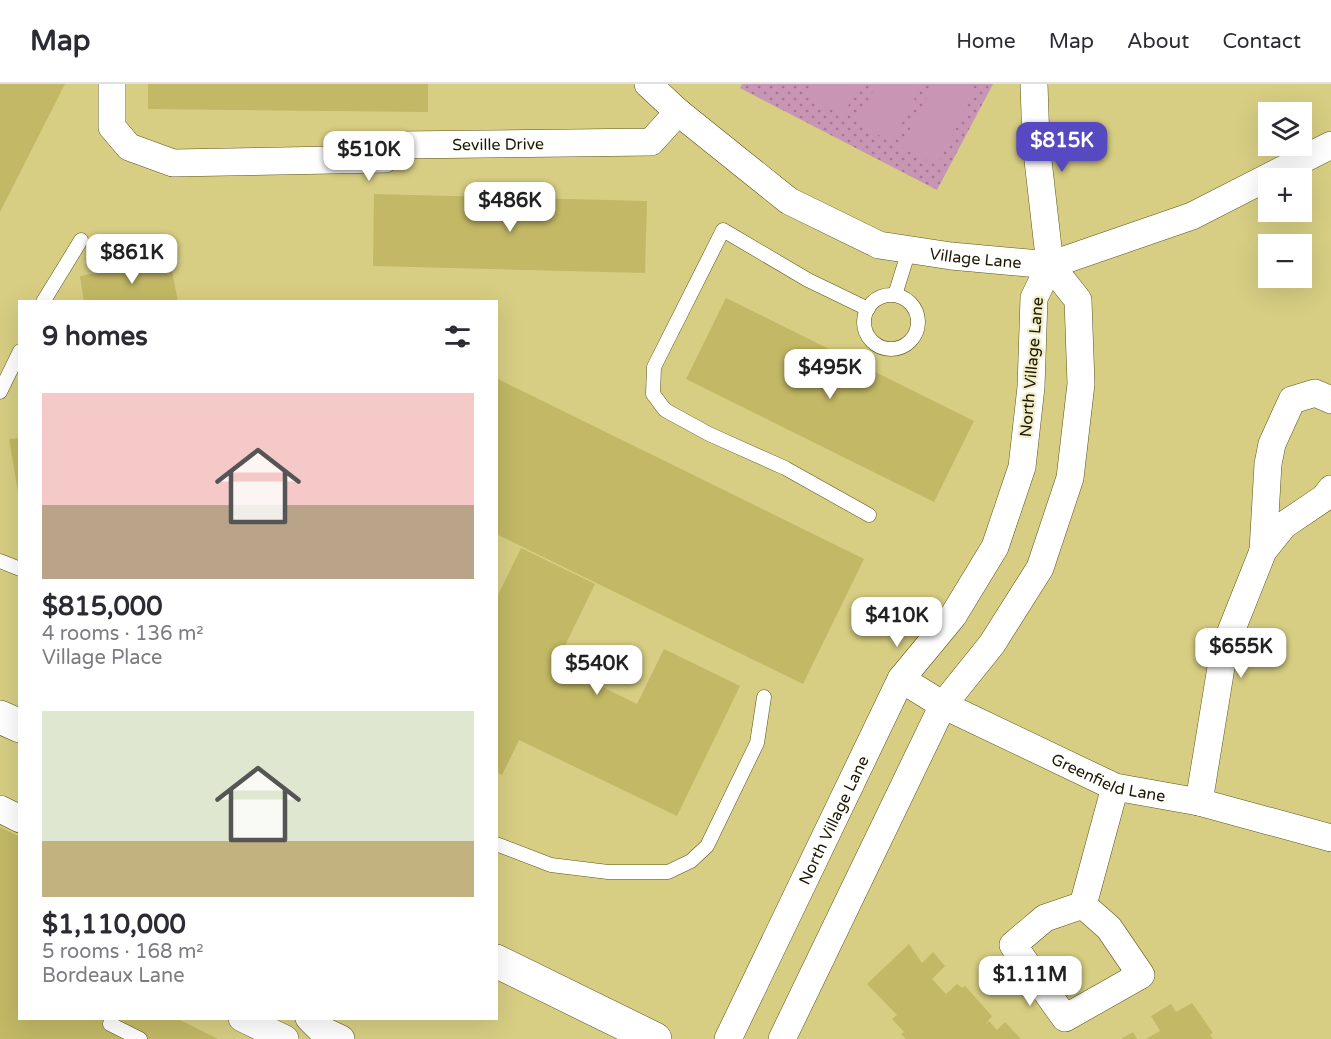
<!DOCTYPE html>
<meta charset="utf-8">
<style>
:root{--surface:#fff;--page:#f2f2f3;--text:#2b2b33;--muted:#7c7c81;--line:#e1e1e2;--accent:#5649c1}
body{margin:0;font-family:"Varela Round",sans-serif;background:var(--page);color:var(--text);height:100vh;display:flex;flex-direction:column;font-size:22px;white-space:nowrap}
*{box-sizing:border-box;margin:0}
p{font-size:20px;color:var(--muted)}
.icon{flex:none;width:33px;height:33px;fill:none;stroke:currentColor;stroke-width:2;stroke-linecap:round;stroke-linejoin:round}
.map{position:relative;flex:1;overflow:hidden}
.sheet{position:absolute;left:18px;top:216px;width:480px;height:720px;display:flex;flex-direction:column;background:var(--surface);border-radius:0px;box-shadow:0 6px 24px #0002}
.sheet>*{flex:none}
.tools{position:absolute;left:1258px;top:18px;display:grid;gap:12px}
.tools a{display:grid;place-items:center;width:54px;height:54px;border-radius:0px;background:var(--surface);box-shadow:0 6px 24px #0002;font-size:30px}
.price{position:absolute;translate:-50% -51px;padding:0 14px;border-radius:12px;background:#fff;color:#222;font-size:20px;line-height:39px;filter:drop-shadow(0 2px 3px #0008)}
.price::after{content:'';position:absolute;left:50%;top:36px;width:18px;height:14px;margin-left:-9px;background:inherit;clip-path:polygon(0 0,100% 0,50% 100%)}
.price.on{background:var(--accent);color:#fff}
ul{padding:0;list-style:none}
li{display:grid;align-content:center;gap:12px;height:318px;padding:0 24px}
li span{display:grid;place-items:center;height:186px;border-radius:0px;color:#555}
li>.icon{margin-inline-start:auto}
span .icon{width:108px;height:108px;fill:#fffc;stroke-width:1}
li b{font-size:26px}
h2{display:flex;justify-content:space-between;align-items:center;height:72px;padding:0 24px;font-size:26px}
header{display:flex;align-items:center;gap:36px;box-sizing:border-box;height:84px;padding:0 30px;background:var(--surface);border-bottom:2px solid var(--line)}
header strong{font-size:28px}
nav{display:flex;gap:33px;margin-inline-start:auto;font-size:21px}
.map>svg:first-child{display:block}
</style>
<header>
<strong>Map</strong>
<nav><a>Home</a><a>Map</a><a>About</a><a>Contact</a></nav>
</header>
<div class="map">
<svg width="1331" height="955" viewBox="0 0 1331 955">
<defs>
<pattern id="park-dots" width="8" height="8" patternUnits="userSpaceOnUse" patternTransform="scale(1.5)"><rect width="8" height="8" fill="#c995b5"/><path d="M2 2h.1M6 6h.1" fill="none" stroke="#a27991" stroke-width="1.8" stroke-linecap="round"/></pattern>
</defs>
<rect width="100%" height="100%" fill="#d7ce83"/>
<!-- park -->
<path fill="url(#park-dots)" d="M742,0h251l-56,106 -197,-102z"/>
<!-- pitch -->
<g fill="#c995b5">
<path d="M814,0h45l-16,32 -36,-19z"/>
<path d="M877,0h45l-30,58 -36,-19z"/>
<path d="M934,0h33l9,5 -39,76 -36,-18z"/>
</g>
<!-- building -->
<g fill="#c2b865">
<path d="M0,0h65l-65,128z"/>
<path d="M148,0h280v28l-280,-3z"/>
<path d="M374,110l273,7 -2,72 -272,-7z"/>
<path d="M170,176l8,42h-94l-4,-26z"/>
<path d="M726,214l248,123 -40,81 -248,-123z"/>
<path d="M496,294l368,181 -61,125 -307,-150z"/>
<path d="M20,354v54h-2l-9,-53z"/>
<path d="M521,464l74,36 -39,80 81,40 27,-55 76,37 -63,130 -158,-76 -17,35 -6,-3v-173z"/>
<path d="M0,743l20,10v181h156l42,21h-218z"/>
<path d="M909,860l13,19 11,-11 12,14 -13,13 14,15 11,-10 5,4 3,-2 27,30 -8,10 5,-5 8,9 8,-8 16,17h-115l-5,-5 3,-2 -12,-13 5,-4 -30,-31z"/>
<path d="M1192,919l21,30 -3,2 3,4h-67l14,-8 -9,-15 20,-12 5,8z"/>
<path d="M1133,948l4,7h-16z"/>
</g>
<g fill="none" stroke-linecap="round" stroke-linejoin="round">
<defs>
<g id="lane">
<path d="M895,211l14,-45"/>
<circle cx="891" cy="238" r="27"/>
<path d="M43,218l38,-62"/>
<path d="M868,225l-60,-29 -85,-50 -69,137 -1,27 12,16 44,24 76,34 84,47"/>
<path d="M0,308l20,-41"/>
<path d="M0,477l20,8"/>
<path d="M496,760l55,21 57,7h60l23,-11 16,-15 50,-103 7,-46"/>
<path d="M112,934l-2,6 30,15"/>
</g>
<g id="street">
<path id="s1" d="M112,0v43l17,20 44,16 212,-4 14,-14 252,-3 27,-30"/>
<path id="s2" d="M648,0l30,28 111,89 90,44 72,11 99,9 142,-49 139,-71"/>
<path d="M1034,0l2,59 14,122"/>
<path d="M1331,316l-16,-7 -23,7 -20,44 -4,20 -5,87 21,-26 40,-27 7,-9"/>
<path id="s3" d="M901,595l42,26 172,82 84,15 132,36"/>
<path d="M1199,718l25,-153 39,-98"/>
<path d="M0,725l20,10"/>
<path d="M1083,821l26,23 32,47 -76,43 -52,-73 32,-27z"/>
<path d="M1083,821l32,-118"/>
<path d="M242,934l43,21"/>
<path d="M309,934l11,11 21,10"/>
<path id="s4" d="M728,955l173,-360 52,-63 42,-69 27,-80 9,-80 3,-89 16,-33"/>
<path d="M782,955l161,-334 49,-61 48,-76 30,-90 11,-94 -3,-84 -28,-35"/>
</g>
<g id="secondary">
<path d="M0,633l20,9"/>
<path d="M496,877l159,78"/>
</g>
</defs>
<!-- lane casing -->
<use href="#lane" stroke="#5b541b" stroke-width="15"/>
<!-- street casing -->
<use href="#street" stroke="#5b541b" stroke-width="28"/>
<!-- secondary casing -->
<use href="#secondary" stroke="#5b541b" stroke-width="34"/>
<!-- lane -->
<use href="#lane" stroke="#fff" stroke-width="14"/>
<!-- street -->
<use href="#street" stroke="#fff" stroke-width="27"/>
<!-- secondary -->
<use href="#secondary" stroke="#fff" stroke-width="33"/>
</g>
<g text-anchor="middle" stroke-width="4.5" stroke-linejoin="round" paint-order="stroke">
<!-- street labels -->
<g font-size="16" fill="#1c1800" stroke="#f1edc9">
<text dy="6" stroke="none"><textPath href="#s1" startOffset="447">Seville Drive</textPath></text>
<text dy="6" stroke="none"><textPath href="#s2" startOffset="381">Village Lane</textPath></text>
<text transform="translate(1031 283) rotate(-85)" y="6">North Village Lane</text>
<text dy="6" stroke="none"><textPath href="#s3" startOffset="231">Greenfield Lane</textPath></text>
<text dy="6" stroke="none"><textPath href="#s4" startOffset="243">North Village Lane</textPath></text>
</g>
</g>
</svg>
<div class="tools">
<a><svg class="icon" aria-label="layers" viewBox="0 0 24 24"><path d="M12 4l9 5-9 5-9-5zM3 14l9 5 9-5"/></svg></a>
<a>+</a>
<a>−</a>
</div>
<b class="price on" style="left:1062px;top:89px">$815K</b>
<b class="price" style="left:369px;top:98px">$510K</b>
<b class="price" style="left:510px;top:149px">$486K</b>
<b class="price" style="left:132px;top:201px">$861K</b>
<b class="price" style="left:830px;top:316px">$495K</b>
<b class="price" style="left:897px;top:564px">$410K</b>
<b class="price" style="left:1241px;top:595px">$655K</b>
<b class="price" style="left:597px;top:612px">$540K</b>
<b class="price" style="left:1030px;top:923px">$1.11M</b>
<section class="sheet">
<h2>9 homes<svg class="icon" aria-label="filters" viewBox="0 0 24 24"><path d="M4 7h16M4 17h16"/><circle cx="9" cy="7" r="2"/><circle cx="15" cy="17" r="2"/></svg></h2>
<ul>
<li><span style="background:linear-gradient(#f6c9c9 60%,#b9a48a 0)"><svg class="icon" aria-label="home" viewBox="0 0 24 24"><path d="M3 11l9-7 9 7M6 9v11h12V9"/></svg></span><div><b>$815,000</b><p>4 rooms · 136 m²</p><p>Village Place</p></div></li>
<li><span style="background:linear-gradient(#dfe7d0 70%,#c2b280 0)"><svg class="icon" aria-label="home" viewBox="0 0 24 24"><path d="M3 11l9-7 9 7M6 9v11h12V9"/></svg></span><div><b>$1,110,000</b><p>5 rooms · 168 m²</p><p>Bordeaux Lane</p></div></li>
</ul>
</section>
</div>
